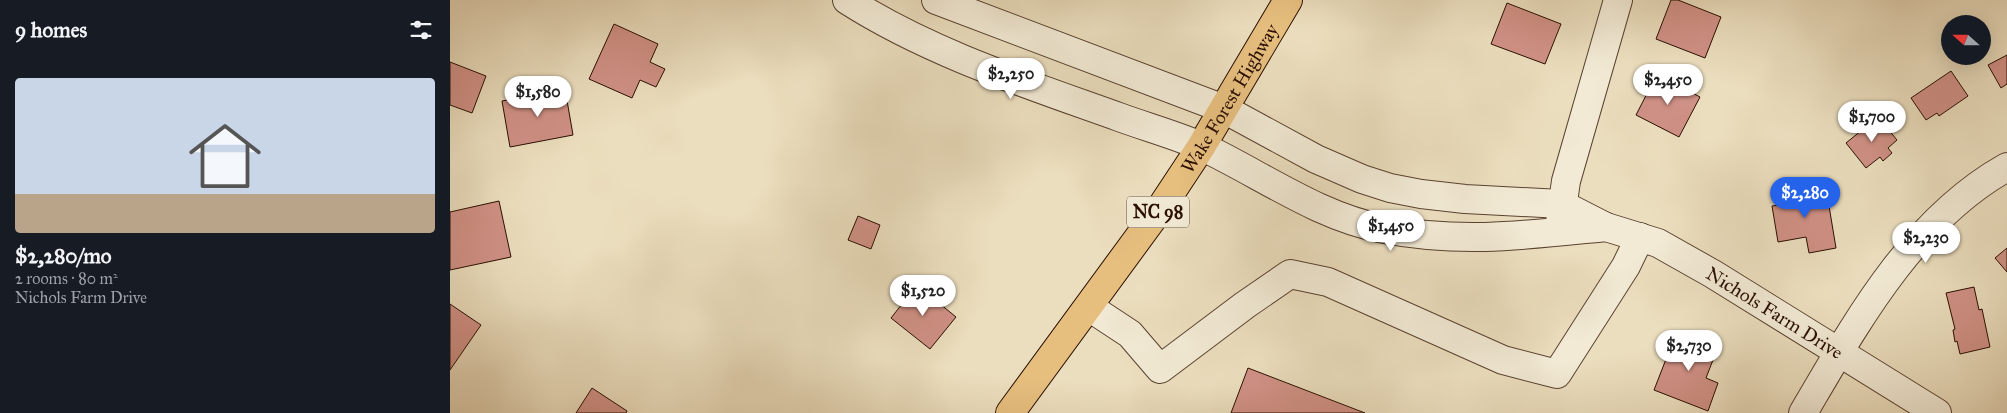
<!DOCTYPE html>
<meta charset="utf-8">
<style>
:root{--surface:#171b24;--page:#20242c;--text:#f1f3f6;--muted:#9ea1a6;--line:#363941;--accent:#2563eb}
body{margin:0;font-family:"IM FELL Great Primer",serif;background:var(--page);color:var(--text);height:100vh;display:flex;flex-direction:column;font-size:19px;white-space:nowrap}
*{box-sizing:border-box;margin:0}
p{font-size:16px;color:var(--muted)}
.icon{flex:none;width:28px;height:28px;fill:none;stroke:currentColor;stroke-width:2;stroke-linecap:round;stroke-linejoin:round}
.map{position:relative;flex:1;overflow:hidden}
.drawer{display:flex;flex-direction:column;background:var(--surface);width:450px}
.drawer>*{flex:none}
.needle{width:32px;rotate:291deg}
.tools{position:absolute;left:1491px;top:15px;display:grid;gap:10px}
.tools a{display:grid;place-items:center;width:50px;height:50px;border-radius:50%;background:var(--surface);box-shadow:0 5px 20px #0002;font-size:25px}
.price{position:absolute;translate:-50% -42px;padding:0 11px;border-radius:18px;background:#fff;color:#222;font-size:16px;line-height:32px;filter:drop-shadow(0 1px 2px #0008)}
.price::after{content:'';position:absolute;left:50%;top:30px;width:15px;height:11px;margin-left:-8px;background:inherit;clip-path:polygon(0 0,100% 0,50% 100%)}
.price.active{background:var(--accent);color:#fff}
ul{padding:0;list-style:none}
li{display:grid;align-content:center;gap:10px;height:265px;padding:0 15px}
li+li{border-top:1px solid var(--line)}
li span{display:grid;place-items:center;height:155px;border-radius:5px;color:#555}
li>.icon{margin-inline-start:auto}
span .icon{width:90px;height:90px;fill:#fffc;stroke-width:1}
li b{font-size:21px}
h2{display:flex;justify-content:space-between;align-items:center;height:60px;padding:0 15px;font-size:21px}
main{display:flex;flex:1;min-height:0}
.map>svg:first-child{display:block}
</style>
<main>
<section class="drawer">
<h2>9 homes<svg class="icon" aria-label="filters" viewBox="0 0 24 24"><path d="M4 7h16M4 17h16"/><circle cx="9" cy="7" r="2"/><circle cx="15" cy="17" r="2"/></svg></h2>
<ul>
<li><span style="background:linear-gradient(#c9d6e8 75%,#b9a48a 0)"><svg class="icon" aria-label="home" viewBox="0 0 24 24"><path d="M3 11l9-7 9 7M6 9v11h12V9"/></svg></span><div><b>$2,280/mo</b><p>2 rooms · 80 m²</p><p>Nichols Farm Drive</p></div></li>
</ul>
</section>
<div class="map">
<svg width="1557" height="413" viewBox="0 0 1557 413">
<rect width="100%" height="100%" fill="#ebdebe"/>
<filter id="stains"><feTurbulence type="fractalNoise" baseFrequency=".004" numOctaves="4"/><feColorMatrix values="0 0 0 0 .2 0 0 0 0 .09 0 0 0 0 .02 0 0 0 .5 -.17"/></filter>
<radialGradient id="worn" r=".72"><stop offset=".6" stop-color="#630" stop-opacity="0"/><stop offset="1" stop-color="#630" stop-opacity=".3"/></radialGradient>
<!-- building -->
<g fill="#d09186" stroke="#290e01">
<path d="M1221,0h7l43,17 -16,41 -49,-19z"/>
<path d="M1057,3l54,21 -16,40 -54,-20z"/>
<path d="M164,24l44,20 -8,18 15,7 -9,18 -16,-7 -8,18 -43,-19z"/>
<path d="M1557,55v29l-6,4 -13,-23z"/>
<path d="M0,62l36,14 -14,37 -22,-8z"/>
<path d="M1501,71l17,25 -29,20 -2,-3 -11,7 -15,-22z"/>
<path d="M1207,74l43,23 -21,40 -43,-22z"/>
<path d="M115,89l8,46 -63,12 -8,-46z"/>
<path d="M1428,117l19,23 -9,8 4,5 -9,8 -3,-4 -14,11 -20,-25z"/>
<path d="M1365,185l2,10 10,-1 9,54 -27,5 -3,-16 -28,5 -6,-36 14,-2 -2,-13z"/>
<path d="M49,201l12,56 -61,13v-58z"/>
<path d="M408,216l22,9 -9,24 -23,-9z"/>
<path d="M1557,248v24l-12,-14z"/>
<path d="M467,285l39,32 -26,32 -39,-31z"/>
<path d="M1524,287l5,23 3,-1 8,38 -30,7 -3,-13 -2,1 -2,-12 2,-1 -9,-36z"/>
<path d="M0,304l31,21 -31,45z"/>
<path d="M1227,331l41,16 -12,31 12,5 -10,28 -54,-21z"/>
<path d="M798,368l117,45h-134z"/>
<path d="M142,388l35,23 -1,2h-50z"/>
</g>
<g fill="none" stroke-linecap="round" stroke-linejoin="round">
<defs>
<g id="minor">
<path d="M397,0c83,53 180,84 272,117 27,10 57,18 84,30 59,28 116,70 181,82 79,15 143,6 222,-2"/>
<path id="s1" d="M486,0l288,109 92,50 46,20 28,9 31,6 44,5 96,5 45,23 52,16 55,31 224,139"/>
<path d="M1110,223l6,-42 52,-181"/>
<path d="M639,307l41,27 30,35 85,-64 45,-31 38,8 175,78 54,14 69,-108 14,-29"/>
<path d="M1353,413c53,-90 109,-193 204,-246"/>
</g>
<g id="highway">
<path id="s2" d="M560,413l154,-210 37,-56 87,-147"/>
</g>
</defs>
<!-- minor casing -->
<use href="#minor" stroke="#5a4230" stroke-width="30"/>
<!-- highway casing -->
<use href="#highway" stroke="#290e01" stroke-width="30"/>
<!-- minor -->
<use href="#minor" stroke="#f2ead5" stroke-width="28"/>
<!-- highway -->
<use href="#highway" stroke="#e6bf7f" stroke-width="28"/>
</g>
<g text-anchor="middle" stroke-width="5" stroke-linejoin="round" paint-order="stroke">
<!-- shield labels -->
<rect fill="#f2ead5" stroke="#655041" stroke-width="1" x="677" y="196.5" width="62" height="31" rx="4"/>
<g font-size="18" font-weight="bold" fill="#290e01">
<text x="708" y="218">NC 98</text>
</g>
<!-- street labels -->
<g font-size="19" fill="#290e01" stroke="#f2ead5">
<text dy="7" stroke="none"><textPath href="#s2" startOffset="384">Wake Forest Highway</textPath></text>
<text dy="7" stroke="none"><textPath href="#s1" startOffset="905">Nichols Farm Drive</textPath></text>
</g>
</g>
<rect width="100%" height="100%" filter="url(#stains)"/>
<rect width="100%" height="100%" fill="url(#worn)"/>
</svg>
<div class="tools">
<a><svg class="needle" viewBox="-14 -14 28 28"><path d="M0-13l5 13h-10z" fill="#e53935"/><path d="M0 13l5-13h-10z" fill="#9ea1a6"/></svg></a>
</div>
<b class="price" style="left:561px;top:100px">$2,250</b>
<b class="price" style="left:1218px;top:106px">$2,450</b>
<b class="price" style="left:88px;top:118px">$1,580</b>
<b class="price" style="left:1422px;top:143px">$1,700</b>
<b class="price active" style="left:1355px;top:219px">$2,280</b>
<b class="price" style="left:941px;top:252px">$1,450</b>
<b class="price" style="left:1476px;top:264px">$2,230</b>
<b class="price" style="left:473px;top:317px">$1,520</b>
<b class="price" style="left:1239px;top:372px">$2,730</b>
</div>
</main>
